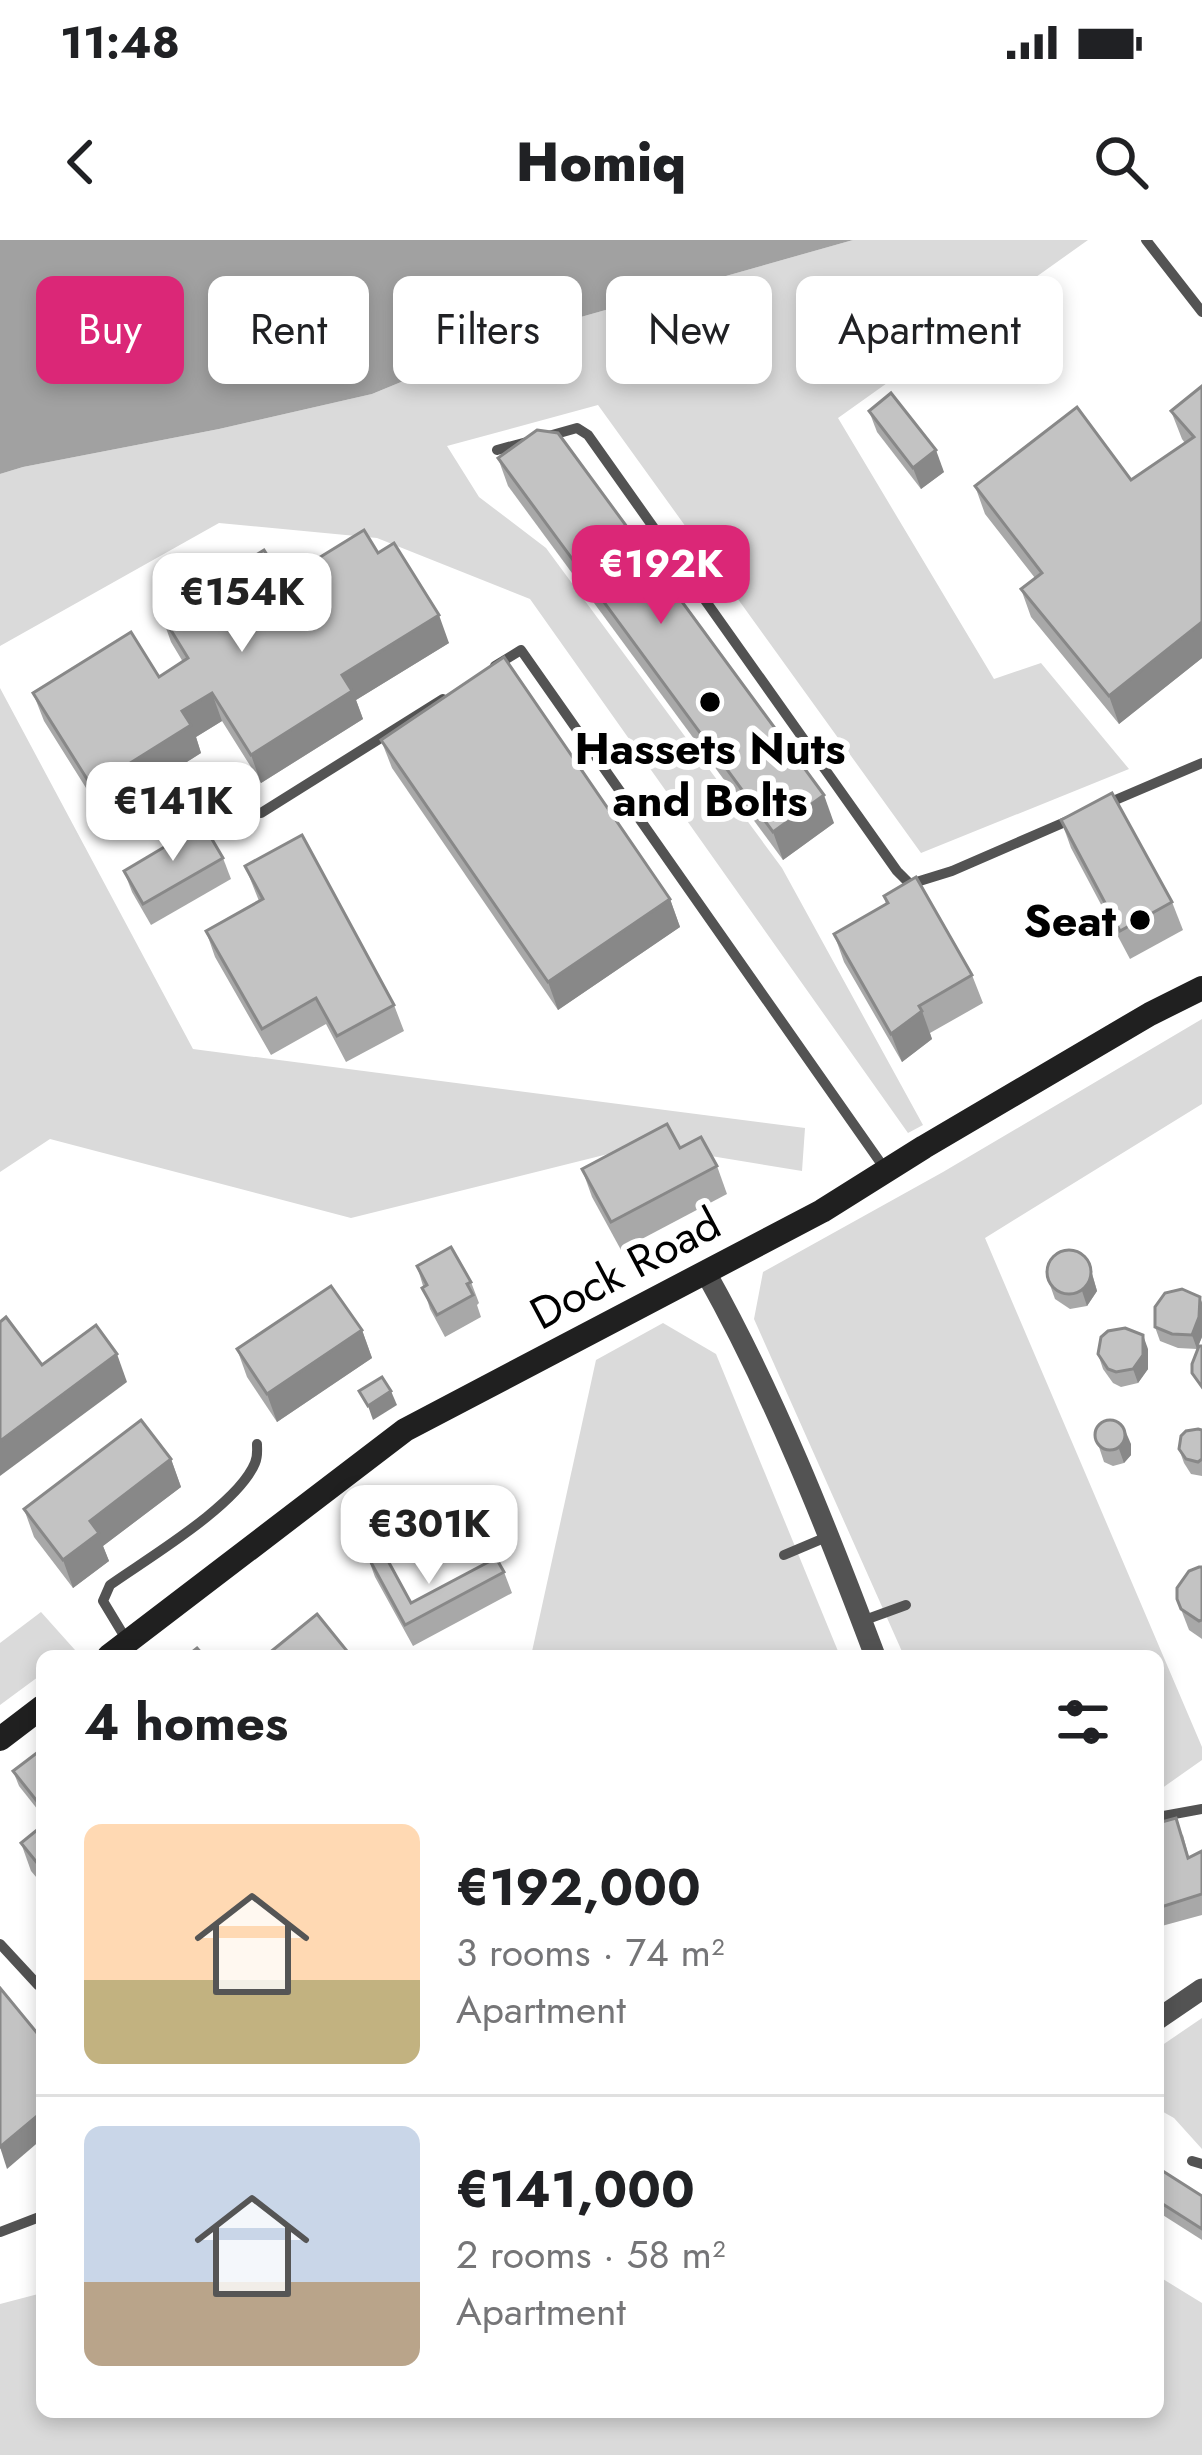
<!DOCTYPE html>
<meta charset="utf-8">
<style>
:root{--surface:#fff;--page:#f6f6f6;--text:#202124;--muted:#757577;--line:#e0e0e0;--accent:#db2777}
body{margin:0;font-family:Jost,sans-serif;background:var(--page);color:var(--text);height:100vh;display:flex;flex-direction:column;font-size:45px;white-space:nowrap}
*{box-sizing:border-box;margin:0}
p{font-size:39px;color:var(--muted)}
.icon{flex:none;width:66px;height:66px;fill:none;stroke:currentColor;stroke-width:2;stroke-linecap:round;stroke-linejoin:round}
.map{position:relative;flex:1;overflow:hidden}
.drawer{position:absolute;left:36px;top:1410px;width:1128px;height:768px;display:flex;flex-direction:column;background:var(--surface);border-radius:18px;box-shadow:0 6px 18px #0003}
.drawer>*{flex:none}
.banner{position:absolute;left:36px;top:36px;width:1131px;height:108px;display:flex;gap:24px}
.price{position:absolute;translate:-50% -102px;padding:0 27px;border-radius:24px;background:#fff;color:#222;font-size:39px;line-height:78px;filter:drop-shadow(0 3px 6px #0008)}
.price::after{content:'';position:absolute;left:50%;top:72px;width:36px;height:27px;margin-left:-18px;background:inherit;clip-path:polygon(0 0,100% 0,50% 100%)}
.price.active{background:var(--accent);color:#fff}
ul{padding:0;list-style:none}
li{display:flex;align-items:center;gap:36px;height:300px;padding:0 48px}
li+li{border-top:3px solid var(--line)}
li span{display:grid;place-items:center;flex:none;width:336px;height:240px;border-radius:18px;color:#555}
li>.icon{margin-inline-start:auto}
span .icon{width:144px;height:144px;fill:#fffc;stroke-width:1}
li b{font-size:51px}
h2{display:flex;justify-content:space-between;align-items:center;height:144px;padding:0 48px;font-size:51px}
.pill{padding:0 42px;border-radius:18px;background:var(--surface);box-shadow:0 6px 18px #0003;font-size:42px;line-height:108px}
.pill.active{background:var(--accent);color:#fff}
.status{display:flex;justify-content:space-between;align-items:center;height:84px;padding:0 60px;background:var(--surface);direction:ltr}
.status svg{height:33px;fill:currentColor}
header{display:flex;justify-content:space-between;align-items:center;height:156px;padding:0 48px;background:var(--surface);font-size:54px;font-weight:800}
.map>svg:first-child{display:block}
</style>
<div class="status"><b>11:48</b><svg viewBox="0 0 49 12"><path d="M0 12V9h3v3zM5 12V6h3v6zM10 12V3h3v9zM15 12V0h3v12zM26 1h20v11H26zM47 4h2v5h-2z"/></svg></div>
<header><svg class="icon" aria-label="back" viewBox="0 0 24 24"><path d="M15 5l-7 7 7 7"/></svg>Homiq<svg class="icon" aria-label="search" viewBox="0 0 24 24"><circle cx="10" cy="10" r="6"/><path d="M15 15l6 6"/></svg></header>
<div class="map">
<svg width="1202" height="2215" viewBox="0 0 1202 2215">
<rect width="100%" height="100%" fill="#fff"/>
<!-- green -->
<g fill="#dadada">
<path d="M853,0h235l-250,178 156,261 47,-16 88,106 -208,84 -323,-448 -151,41 32,51 67,51 236,320 141,257 -15,8 -378,-534 -153,-61 -158,-15 -219,123v-172l23,-7 196,-38 153,-35 138,-57z"/>
<path d="M0,448l193,361 612,79 -3,43 -158,-26 -293,73 -301,-79 -50,33z"/>
<path d="M1202,779v85l-217,134 217,509v13l-44,31v-135h-254l-150,-337 9,-47 180,-100z"/>
<path d="M663,1083l53,31 124,302h-309l65,-296z"/>
<path d="M41,1372l34,38 -8,6h-25v18l-42,31v-62z"/>
<path d="M1202,1778v131l-28,-31 -16,-9v-61z"/>
<path d="M1158,2036l44,27v152h-1202v-151l42,-11v119h1116z"/>
</g>
<!-- water -->
<path fill="#a1a1a1" d="M0,0h853l-343,97 -138,57 -153,35 -196,38 -23,7z"/>
<g fill="none" stroke-linecap="round" stroke-linejoin="round">
<!-- lane -->
<g stroke="#535353" stroke-width="10">
<path d="M1146,0l56,72"/>
<path d="M545,197l32,-9 11,7 309,436 13,13 42,-13 120,-52"/>
<path d="M497,210l30,-8"/>
<path d="M495,426l26,-16 364,519"/>
<path d="M1106,564l96,-41"/>
<path d="M261,573l182,-114"/>
<path d="M784,1315l45,-19"/>
<path d="M862,1381l44,-16"/>
<path d="M126,1399l-23,-38 7,-16c38,-27 128,-80 145,-122 3,-7 2,-12 2,-19"/>
<path d="M1158,1577l44,-8"/>
<path d="M0,1704l38,41"/>
<path d="M1192,1921l10,3"/>
<path d="M0,1992l42,-16"/>
</g>
<!-- street -->
<g stroke="#535353" stroke-width="21">
<path d="M706,1033c68,121 120,253 169,383"/>
<path d="M1158,1779l44,-30"/>
</g>
<!-- secondary -->
<g stroke="#202020" stroke-width="24">
<path d="M109,1416l296,-226 417,-219 102,-64 226,-133 52,-26"/>
<path d="M0,1499l42,-32"/>
</g>
</g>
<!-- wall -->
<g fill="#a8a8a8">
<path d="M1202,146v272l-83,66 -88,-107 -10,-28 14,-11 -50,-64 -10,-28 156,-6 54,-37 -3,-4 -11,-28z"/>
<path d="M869,171l75,61 -23,17 -44,-57z"/>
<path d="M498,218l336,365 -51,37 -275,-374z"/>
<path d="M378,313l71,90 -93,57 7,19 -102,64 -39,-62 -26,16 5,16 -98,62 -59,-94 -11,-28 126,-16 24,-15 -12,-20 -10,-28z"/>
<path d="M381,500l289,159 10,28 -122,83 -166,-242z"/>
<path d="M1061,580l111,82 11,28 -53,29 -59,-111z"/>
<path d="M223,618l8,21 -80,46 -19,-33 -8,-21z"/>
<path d="M245,626l149,139 10,26 -58,31 -20,-38 -55,31 -56,-98 -9,-26 53,-30z"/>
<path d="M884,656l88,79 11,28 -53,30 2,6 -30,23 -58,-100 -10,-28 52,-30z"/>
<path d="M680,908l37,18 10,28 -106,56 -29,-53 -10,-28z"/>
<path d="M1088,1020l9,31 -10,15 -17,3 -15,-10 -5,-14z"/>
<path d="M417,1026l54,16 8,21 -2,2 4,12 -36,20 -15,-28z"/>
<path d="M1200,1057l2,6v34l-5,12 -19,-1 -18,-7 -5,-14z"/>
<path d="M362,1090l10,28 -95,64 -30,-45 -10,-28z"/>
<path d="M1148,1109v20l-10,14 -17,4 -8,-4 -10,-14 -5,-15z"/>
<path d="M1202,1190v46l-11,-2 -7,-11 -5,-14z"/>
<path d="M1094,1192l37,12v11l-7,8 -11,3 -9,-4z"/>
<path d="M171,1219l10,28 -78,59 6,15 -36,27 -39,-51 -10,-28z"/>
<path d="M367,1315l44,48 93,-31 8,21 -99,53 -38,-69z"/>
<path d="M1202,1327v72l-13,-9 -12,-31z"/>
<path d="M42,1509v66l-23,-29 -6,-15z"/>
<path d="M1158,1583l25,12 6,23 13,-7v64l-44,12z"/>
<path d="M42,1586v58l-11,-13 -10,-28z"/>
<path d="M1158,1928l44,28v44l-44,-28z"/>
</g>
<!-- shaded-wall -->
<g fill="#888">
<path d="M936,210l8,22 -23,17 -8,-21z"/>
<path d="M439,375l10,28 -93,57 7,19 -102,64 -10,-28 91,-80z"/>
<path d="M1202,382v36l-83,66 -10,-28z"/>
<path d="M212,453l10,28 -26,16 5,16 -98,62 -11,-28 90,-76z"/>
<path d="M824,555l10,28 -51,37 -10,-28z"/>
<path d="M670,659l10,28 -122,83 -10,-28z"/>
<path d="M922,771l10,28 -30,23 -11,-28z"/>
<path d="M1088,1020l9,31 -10,15 -5,-15z"/>
<path d="M1200,1057l2,6v34l-5,12 -5,-14z"/>
<path d="M362,1090l10,28 -95,64 -10,-28z"/>
<path d="M1143,1095l5,14v20l-10,14 -5,-14z"/>
<path d="M117,1114l10,28 -127,94v-35z"/>
<path d="M391,1151l6,14 -24,15 -5,-14z"/>
<path d="M1125,1190l6,14v11l-7,8 -5,-14z"/>
<path d="M171,1219l10,28 -78,59 6,15 -36,27 -10,-28 27,-39z"/>
<path d="M42,1872v27l-35,30 -7,-22z"/>
</g>
<!-- building -->
<g fill="#c3c3c3" stroke="#888" stroke-width="3">
<path d="M1202,146v236l-93,74 -88,-107 21,-16 -67,-87 102,-79 54,73 63,-43 -23,-26z"/>
<path d="M891,153l45,57 -23,18 -44,-57z"/>
<path d="M537,190l21,3 266,362 -51,37 -275,-374z"/>
<path d="M364,290l14,23 16,-10 45,72 -97,60 10,16 -101,64 -39,-62 -30,18 9,14 -99,62 -59,-94 98,-61 28,45 29,-19 -27,-44 103,-64 19,30z"/>
<path d="M504,417l166,242 -122,83 -167,-242z"/>
<path d="M1112,553l60,109 -52,29 -59,-111z"/>
<path d="M203,584l20,34 -80,46 -19,-33z"/>
<path d="M302,595l92,170 -57,31 -21,-38 -54,31 -56,-98 57,-32 -18,-33z"/>
<path d="M916,637l56,98 -53,31 3,5 -31,23 -57,-100 54,-31 -4,-7z"/>
<path d="M667,884l13,24 21,-11 16,29 -106,56 -29,-53z"/>
<path d="M451,1007l20,35 -4,2 6,11 -36,20 -15,-27 5,-3 -10,-19z"/>
<circle cx="1069" cy="1032" r="22"/>
<path d="M331,1046l31,44 -95,64 -30,-45z"/>
<path d="M1182,1049l18,8 -1,20 -7,18 -20,-1 -17,-7v-20l10,-14z"/>
<path d="M6,1077l36,48 54,-40 21,29 -117,87v-119z"/>
<path d="M1125,1088l18,7v20l-10,14 -17,3 -8,-3 -10,-15 3,-17 7,-6z"/>
<path d="M1199,1106h3v41l-10,-14v-9z"/>
<path d="M382,1137l9,14 -23,15 -9,-15z"/>
<circle cx="1110" cy="1195" r="15"/>
<path d="M141,1180l30,39 -81,62 9,12 -36,27 -39,-51z"/>
<path d="M1198,1189l4,1v29l-4,3 -12,-3 -7,-10 2,-13 5,-5z"/>
<path d="M381,1308l30,55 85,-45 8,14 -99,53 -38,-70z"/>
<path d="M1199,1327h3v53l-3,1 -18,-12 -4,-10v-11l12,-17z"/>
<path d="M317,1374l34,42h-82l-1,-2z"/>
<path d="M197,1408l7,8h-17z"/>
<path d="M42,1509v54l-2,2 -27,-34z"/>
<path d="M1176,1578l12,40 14,-7v43l-44,14v-85z"/>
<path d="M42,1586v43l-21,-26z"/>
<path d="M0,1748l42,51v73l-42,35z"/>
<path d="M1158,1928l44,28v33l-44,-28z"/>
</g>
<!-- markers -->
<g fill="#000" stroke="#fff" stroke-width="4.5">
<circle cx="710" cy="462" r="12"/>
<circle cx="1140" cy="680" r="12"/>
</g>
<g text-anchor="middle" stroke-width="12" stroke-linejoin="round" paint-order="stroke">
<!-- poi labels -->
<g font-size="45" font-weight="bold" fill="#000" stroke="#fff">
<text x="710" y="524">Hassets Nuts<tspan x="710" dy="52">and Bolts</tspan></text>
<text x="1116" y="696" text-anchor="end">Seat</text>
</g>
<!-- street labels -->
<g font-size="45" fill="#000" stroke="#fff">
<text transform="translate(625 1028) rotate(-28)" y="16">Dock Road</text>
</g>
</g>
</svg>
<b class="price active" style="left:661px;top:387px">€192K</b>
<b class="price" style="left:242px;top:415px">€154K</b>
<b class="price" style="left:173px;top:624px">€141K</b>
<b class="price" style="left:429px;top:1347px">€301K</b>
<div class="banner">
<a class="pill active">Buy</a>
<a class="pill">Rent</a>
<a class="pill">Filters</a>
<a class="pill">New</a>
<a class="pill">Apartment</a>
</div>
<section class="drawer">
<h2>4 homes<svg class="icon" aria-label="filters" viewBox="0 0 24 24"><path d="M4 7h16M4 17h16"/><circle cx="9" cy="7" r="2"/><circle cx="15" cy="17" r="2"/></svg></h2>
<ul>
<li><span style="background:linear-gradient(#ffd9b3 65%,#c2b280 0)"><svg class="icon" aria-label="home" viewBox="0 0 24 24"><path d="M3 11l9-7 9 7M6 9v11h12V9"/></svg></span><div><b>€192,000</b><p>3 rooms · 74 m²</p><p>Apartment</p></div></li>
<li><span style="background:linear-gradient(#c9d6e8 65%,#b9a48a 0)"><svg class="icon" aria-label="home" viewBox="0 0 24 24"><path d="M3 11l9-7 9 7M6 9v11h12V9"/></svg></span><div><b>€141,000</b><p>2 rooms · 58 m²</p><p>Apartment</p></div></li>
</ul>
</section>
</div>
